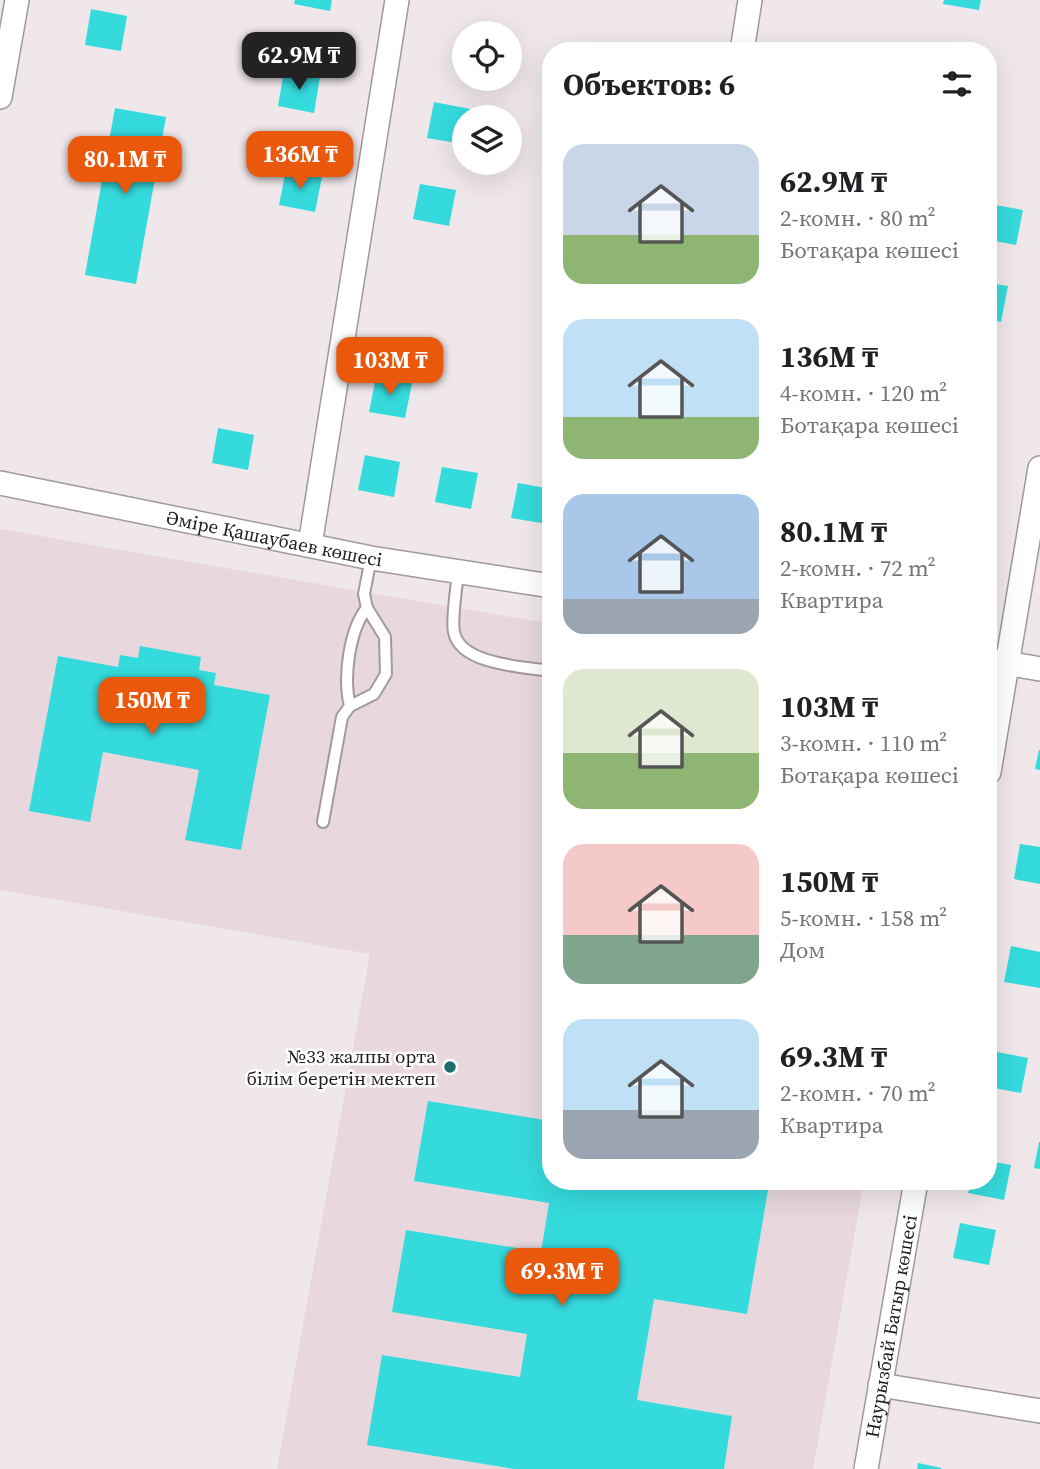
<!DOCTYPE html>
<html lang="ru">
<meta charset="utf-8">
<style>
:root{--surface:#fff;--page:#f6f6f6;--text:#202124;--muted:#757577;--accent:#ea580c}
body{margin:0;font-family:"Source Serif 4",serif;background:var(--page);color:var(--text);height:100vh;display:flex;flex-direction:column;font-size:26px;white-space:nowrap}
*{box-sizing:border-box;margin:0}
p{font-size:23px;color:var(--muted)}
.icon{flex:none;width:38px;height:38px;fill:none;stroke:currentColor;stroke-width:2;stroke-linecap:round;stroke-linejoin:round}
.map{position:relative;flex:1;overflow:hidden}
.panel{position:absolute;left:542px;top:42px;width:455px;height:1148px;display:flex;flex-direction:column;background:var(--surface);border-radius:28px;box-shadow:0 7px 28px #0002}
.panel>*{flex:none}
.fabs{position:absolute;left:452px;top:21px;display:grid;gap:14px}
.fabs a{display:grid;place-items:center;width:70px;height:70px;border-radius:50%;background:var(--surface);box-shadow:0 7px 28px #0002;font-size:35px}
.price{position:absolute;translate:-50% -60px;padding:0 16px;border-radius:14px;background:var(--accent);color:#fff;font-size:23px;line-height:46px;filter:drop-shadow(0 2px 4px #0008)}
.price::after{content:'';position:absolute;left:50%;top:42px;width:21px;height:16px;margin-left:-10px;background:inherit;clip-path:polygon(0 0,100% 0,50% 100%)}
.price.selected{background:#222;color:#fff}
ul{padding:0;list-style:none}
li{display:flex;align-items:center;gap:21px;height:175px;padding:0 21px}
li span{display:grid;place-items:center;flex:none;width:196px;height:140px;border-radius:21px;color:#555}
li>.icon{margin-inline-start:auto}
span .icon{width:84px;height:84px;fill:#fffc;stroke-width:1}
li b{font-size:30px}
h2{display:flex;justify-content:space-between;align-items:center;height:84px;padding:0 21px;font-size:30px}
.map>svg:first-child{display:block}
</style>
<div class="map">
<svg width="1040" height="1469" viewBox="0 0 1040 1469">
<rect width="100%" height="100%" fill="#efe7ea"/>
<!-- built -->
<path fill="#e8d8de" d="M0,529l551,95v557h313l-51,288h-536l93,-515 -370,-64z"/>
<!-- building -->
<g fill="#35dadd">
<path d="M295,0h37l-2,11 -36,-7z"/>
<path d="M944,0h37l-2,10 -36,-6z"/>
<path d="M91,9l36,7 -6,35 -36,-6z"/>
<path d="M652,44l31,5v2h-32z"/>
<path d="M284,71l36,6 -6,36 -36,-7z"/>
<path d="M434,102l36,7 -2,8h-4l-1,27 -36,-6z"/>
<path d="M115,108l51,9 -30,167 -51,-9z"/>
<path d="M286,170l36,7 -7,35 -36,-7z"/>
<path d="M420,184l36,6 -7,36 -36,-7z"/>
<path d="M989,204l34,6 -7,35 -27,-5z"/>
<path d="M989,283l19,3 -7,36 -12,-3z"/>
<path d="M376,377l36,6 -7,35 -36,-6z"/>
<path d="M218,428l36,7 -6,35 -36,-7z"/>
<path d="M365,455l35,7 -6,35 -36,-7z"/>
<path d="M442,467l36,6 -7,36 -36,-7z"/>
<path d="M518,483l33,6 -4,35 -36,-6z"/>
<path d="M140,646l61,11 -2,13 17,3 -2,12 56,10 -29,155 -56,-10 14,-70 -96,-18 -13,70 -61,-11 29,-155 60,11 2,-12 18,3z"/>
<path d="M1039,750h1v20l-5,-1z"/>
<path d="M1020,844l20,3v37l-26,-5z"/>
<path d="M1011,946l29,6v36l-36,-6z"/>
<path d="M992,1051l36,7 -7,35 -32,-6z"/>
<path d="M428,1101l123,20v60h200l18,3 -22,130 -93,-15 -17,101 95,16 -8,53h-210l-147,-24 15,-90 138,22 7,-43 -135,-22 14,-82 135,22 8,-49 -135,-22z"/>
<path d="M1039,1142h1v27l-6,-1z"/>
<path d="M989,1161l22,4 -7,35 -36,-7 3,-12h18z"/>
<path d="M960,1223l36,7 -7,35 -36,-7z"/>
<path d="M918,1463l24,5 -1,1h-24z"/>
</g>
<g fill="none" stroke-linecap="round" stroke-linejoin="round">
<defs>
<g id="service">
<path d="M458,571c-1,15 -7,48 -4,61 6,33 71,35 97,39"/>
<path d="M367,608l-3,-14 7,-36"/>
<path d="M323,822l19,-105 8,-11 24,-12 12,-20 -1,-37 -18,-29c-18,22 -24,70 -17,98"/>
</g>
<g id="minor">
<path d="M742,51l8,-51"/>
<path d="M0,97l17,-97"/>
<path id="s1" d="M0,483l371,75 180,28"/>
<path d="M310,545l87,-545"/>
<path d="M989,660l51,9"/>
<path d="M989,772l51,-304"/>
<path d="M880,1385l160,26"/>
<path id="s2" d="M866,1469l50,-288"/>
</g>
</defs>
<!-- service casing -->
<use href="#service" stroke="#a1999c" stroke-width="14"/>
<!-- minor casing -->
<use href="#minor" stroke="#a1999c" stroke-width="26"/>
<!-- service -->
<use href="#service" stroke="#fff" stroke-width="10"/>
<!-- minor -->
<use href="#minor" stroke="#fff" stroke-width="23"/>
</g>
<!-- markers -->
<circle fill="#1e6b6c" stroke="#fff" stroke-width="2.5" cx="450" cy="1067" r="7"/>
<g text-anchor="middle" stroke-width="5" stroke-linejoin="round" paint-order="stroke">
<!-- street labels -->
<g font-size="19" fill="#1e1b1c" stroke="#fff">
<text dy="7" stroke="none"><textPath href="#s1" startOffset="280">Әміре Қашаубаев көшесі</textPath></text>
<text dy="7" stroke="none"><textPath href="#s2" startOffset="145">Наурызбай Батыр көшесі</textPath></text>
</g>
<!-- poi labels -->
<g font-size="19" fill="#1e1b1c" stroke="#fff" text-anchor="end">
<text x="436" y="1063">№33 жалпы орта<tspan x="436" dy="22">білім беретін мектеп</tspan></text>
</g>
</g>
</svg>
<div class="fabs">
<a><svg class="icon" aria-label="locate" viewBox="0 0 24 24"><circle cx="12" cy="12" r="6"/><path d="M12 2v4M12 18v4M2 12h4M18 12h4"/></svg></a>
<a><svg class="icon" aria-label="layers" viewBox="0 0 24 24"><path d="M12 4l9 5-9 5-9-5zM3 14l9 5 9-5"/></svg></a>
</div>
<b class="price selected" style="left:299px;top:92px">62.9M ₸</b>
<b class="price" style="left:300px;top:191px">136M ₸</b>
<b class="price" style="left:125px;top:196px">80.1M ₸</b>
<b class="price" style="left:390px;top:397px">103M ₸</b>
<b class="price" style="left:152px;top:737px">150M ₸</b>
<b class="price" style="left:562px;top:1308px">69.3M ₸</b>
<section class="panel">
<h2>Объектов: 6<svg class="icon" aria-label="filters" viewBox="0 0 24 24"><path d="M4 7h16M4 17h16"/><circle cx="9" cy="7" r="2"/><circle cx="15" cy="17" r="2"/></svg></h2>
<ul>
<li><span style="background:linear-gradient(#c9d6e8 65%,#8fb573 0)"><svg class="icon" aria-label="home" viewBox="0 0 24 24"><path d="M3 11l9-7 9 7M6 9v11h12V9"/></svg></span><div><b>62.9M ₸</b><p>2-комн. · 80 m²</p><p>Ботақара көшесі</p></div></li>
<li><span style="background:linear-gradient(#bfe0f5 70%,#8fb573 0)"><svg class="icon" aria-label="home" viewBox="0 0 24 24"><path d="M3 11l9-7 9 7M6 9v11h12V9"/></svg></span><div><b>136M ₸</b><p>4-комн. · 120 m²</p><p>Ботақара көшесі</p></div></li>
<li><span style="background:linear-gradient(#a9c7e8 75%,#9aa5b1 0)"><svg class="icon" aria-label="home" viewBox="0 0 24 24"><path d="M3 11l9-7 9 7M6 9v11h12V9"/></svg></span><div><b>80.1M ₸</b><p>2-комн. · 72 m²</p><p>Квартира</p></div></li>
<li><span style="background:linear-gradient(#dfe7d0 60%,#8fb573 0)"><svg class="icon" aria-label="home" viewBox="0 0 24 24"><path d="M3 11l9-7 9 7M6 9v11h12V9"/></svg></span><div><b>103M ₸</b><p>3-комн. · 110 m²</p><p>Ботақара көшесі</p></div></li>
<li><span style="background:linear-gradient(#f6c9c9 65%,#7fa58c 0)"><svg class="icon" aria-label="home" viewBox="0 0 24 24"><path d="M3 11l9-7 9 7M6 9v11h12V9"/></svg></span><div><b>150M ₸</b><p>5-комн. · 158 m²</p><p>Дом</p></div></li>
<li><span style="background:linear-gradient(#bfe0f5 65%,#9aa5b1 0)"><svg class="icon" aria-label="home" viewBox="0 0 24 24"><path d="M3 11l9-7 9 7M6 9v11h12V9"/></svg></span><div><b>69.3M ₸</b><p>2-комн. · 70 m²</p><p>Квартира</p></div></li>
</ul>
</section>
</div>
